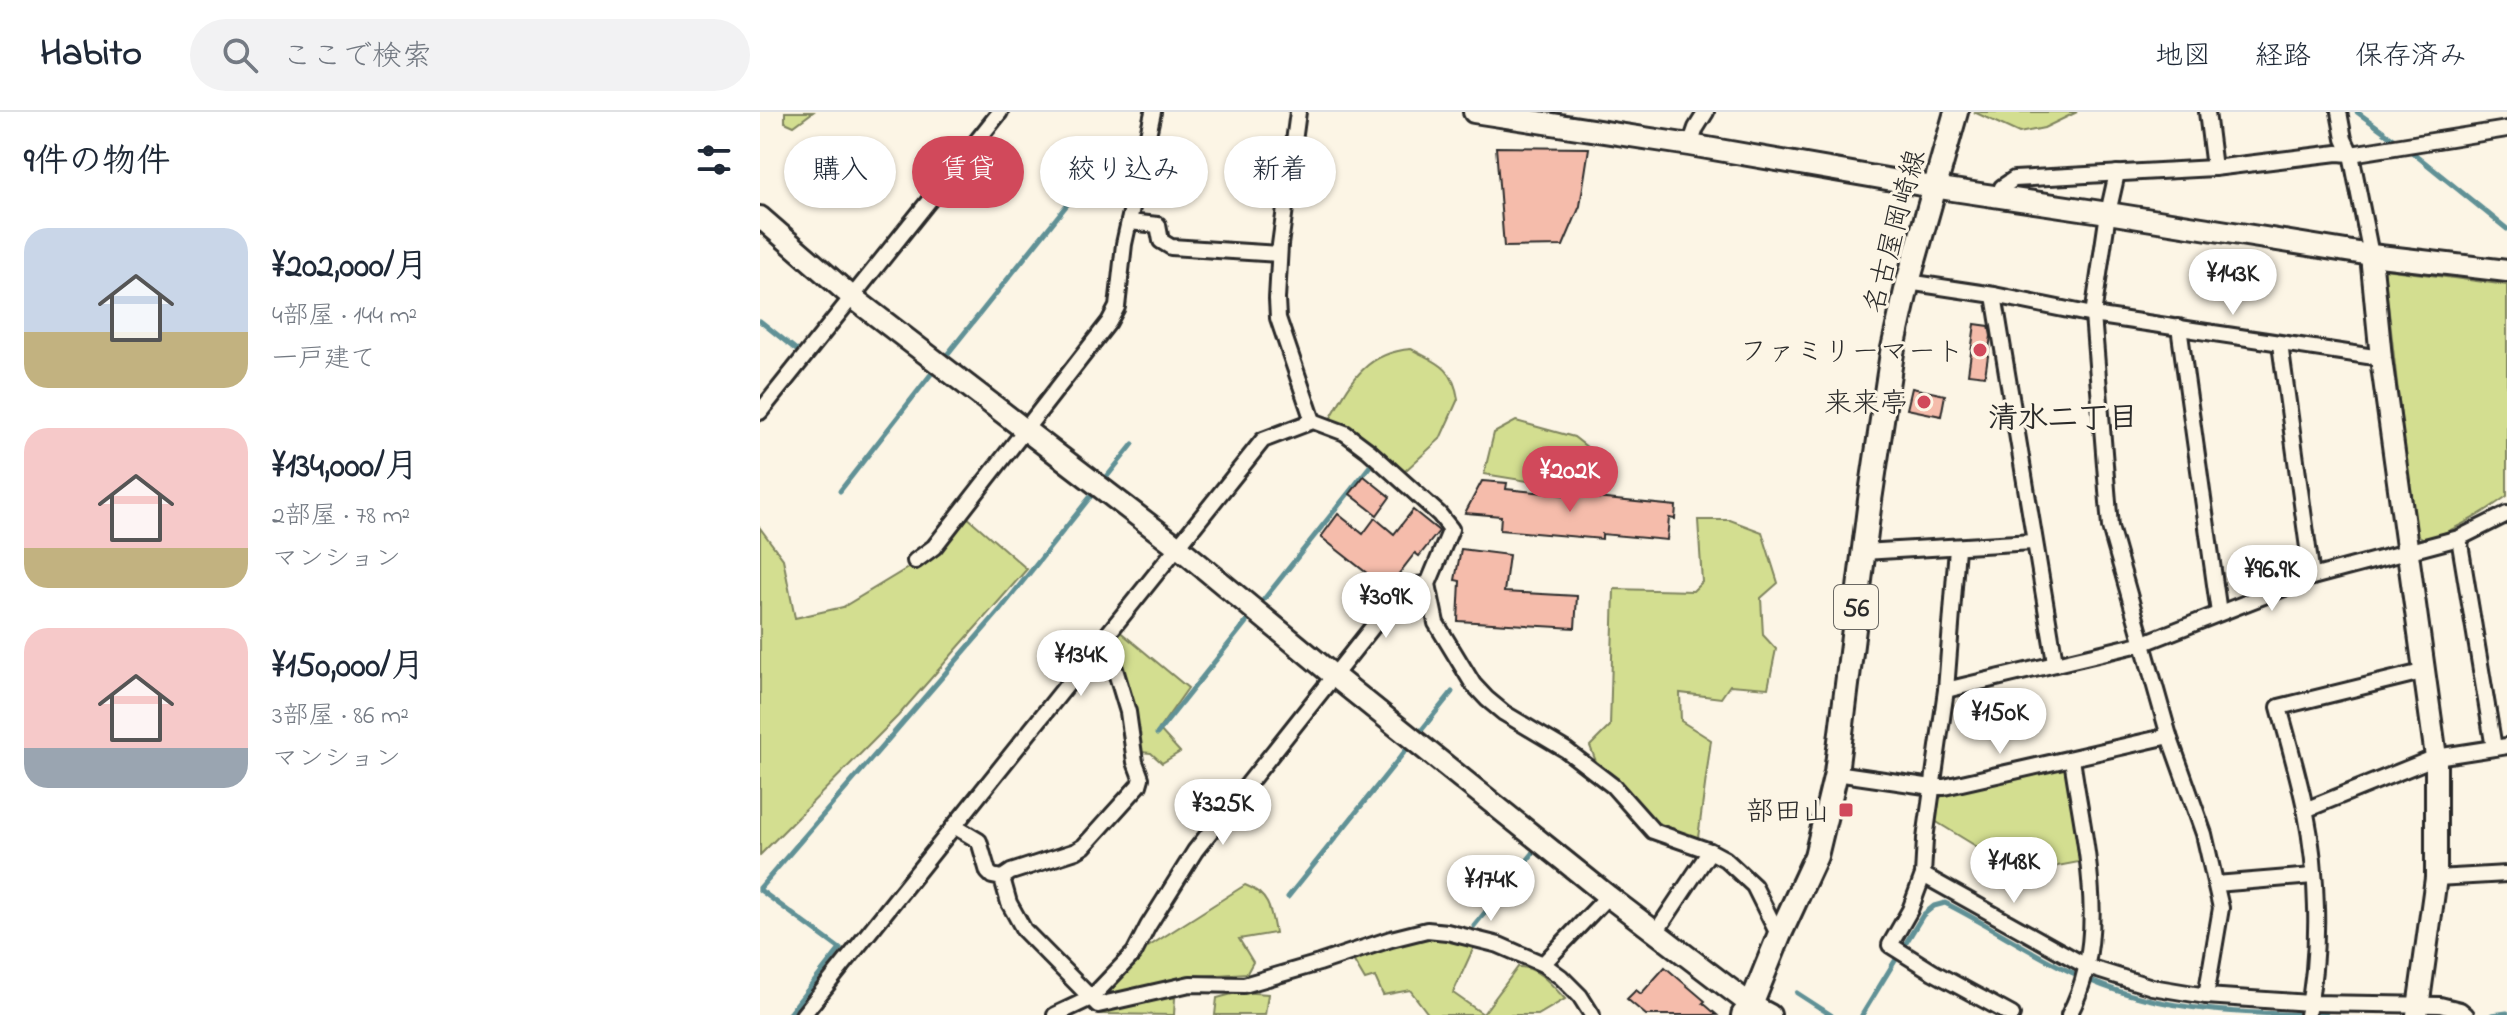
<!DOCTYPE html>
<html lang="ja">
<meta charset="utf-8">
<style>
:root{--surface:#fff;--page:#f2f2f3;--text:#1f2937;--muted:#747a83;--line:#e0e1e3;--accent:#d1495b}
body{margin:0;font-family:"Indie Flower","Klee One",sans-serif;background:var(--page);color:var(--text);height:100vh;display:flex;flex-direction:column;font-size:30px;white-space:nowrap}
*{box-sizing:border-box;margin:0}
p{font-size:26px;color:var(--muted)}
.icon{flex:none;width:44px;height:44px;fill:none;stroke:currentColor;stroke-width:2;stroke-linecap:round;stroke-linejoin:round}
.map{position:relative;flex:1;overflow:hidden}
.details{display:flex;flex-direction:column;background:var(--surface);width:760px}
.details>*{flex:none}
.hud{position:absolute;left:24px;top:24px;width:760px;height:72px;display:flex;gap:16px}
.price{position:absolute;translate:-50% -68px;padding:0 18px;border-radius:28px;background:#fff;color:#222;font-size:26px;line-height:52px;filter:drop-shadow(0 2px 4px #0008)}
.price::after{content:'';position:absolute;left:50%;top:48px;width:24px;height:18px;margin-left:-12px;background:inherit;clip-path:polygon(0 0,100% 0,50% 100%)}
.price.active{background:var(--accent);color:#fff}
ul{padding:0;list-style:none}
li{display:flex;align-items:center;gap:24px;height:200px;padding:0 24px}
li span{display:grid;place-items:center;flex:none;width:224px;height:160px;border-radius:24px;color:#555}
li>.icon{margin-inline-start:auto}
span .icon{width:96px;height:96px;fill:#fffc;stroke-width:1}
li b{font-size:34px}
h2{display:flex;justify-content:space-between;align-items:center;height:96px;padding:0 24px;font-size:34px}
.chip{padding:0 28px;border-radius:36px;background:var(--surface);box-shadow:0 2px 6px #0004;font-size:28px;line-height:72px}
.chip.active{background:var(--accent);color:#fff}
header{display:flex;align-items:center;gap:48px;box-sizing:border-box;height:112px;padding:0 40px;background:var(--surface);border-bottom:2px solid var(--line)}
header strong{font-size:38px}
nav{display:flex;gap:44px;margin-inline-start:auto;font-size:28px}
.search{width:560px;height:72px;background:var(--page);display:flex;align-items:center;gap:20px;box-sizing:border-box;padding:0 28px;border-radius:44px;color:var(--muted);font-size:30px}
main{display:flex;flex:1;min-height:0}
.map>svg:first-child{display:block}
</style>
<header>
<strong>Habito</strong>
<div class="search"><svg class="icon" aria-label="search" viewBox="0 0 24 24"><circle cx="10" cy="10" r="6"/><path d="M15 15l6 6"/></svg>ここで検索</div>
<nav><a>地図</a><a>経路</a><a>保存済み</a></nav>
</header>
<main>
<section class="details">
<h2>9件の物件<svg class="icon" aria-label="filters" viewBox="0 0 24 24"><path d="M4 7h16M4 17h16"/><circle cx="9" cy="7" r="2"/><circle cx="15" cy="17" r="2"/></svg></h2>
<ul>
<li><span style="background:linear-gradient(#c9d6e8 65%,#c2b280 0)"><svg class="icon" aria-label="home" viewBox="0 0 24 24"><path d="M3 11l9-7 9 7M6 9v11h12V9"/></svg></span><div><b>¥202,000/月</b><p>4部屋 · 144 m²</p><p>一戸建て</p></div></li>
<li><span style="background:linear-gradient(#f6c9c9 75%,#c2b280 0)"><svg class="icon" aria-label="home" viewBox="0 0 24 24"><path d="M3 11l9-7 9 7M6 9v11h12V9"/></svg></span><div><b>¥134,000/月</b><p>2部屋 · 78 m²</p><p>マンション</p></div></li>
<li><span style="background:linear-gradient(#f6c9c9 75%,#9aa5b1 0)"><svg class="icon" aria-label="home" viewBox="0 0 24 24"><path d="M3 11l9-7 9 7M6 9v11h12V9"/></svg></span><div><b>¥150,000/月</b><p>3部屋 · 86 m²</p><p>マンション</p></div></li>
</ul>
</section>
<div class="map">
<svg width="1747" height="903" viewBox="0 0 1747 903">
<rect width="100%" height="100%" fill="#fcf5e5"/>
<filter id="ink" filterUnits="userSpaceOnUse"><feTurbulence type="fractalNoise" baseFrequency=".0125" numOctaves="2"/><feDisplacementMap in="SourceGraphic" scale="16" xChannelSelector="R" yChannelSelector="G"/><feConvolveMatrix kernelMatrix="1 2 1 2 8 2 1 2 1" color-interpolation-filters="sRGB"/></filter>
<g filter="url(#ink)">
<!-- green -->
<g fill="#d3de90" stroke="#7f845e" stroke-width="2">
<path d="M25,0h28l-19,14 -9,-4z"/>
<path d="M1214,0h103l-33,16 -25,5z"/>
<path d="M1624,157l123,16v211c-25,18 -52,34 -81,44l-12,-7z"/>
<path d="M651,237c26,14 42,17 47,50l-18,40 -36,33 -24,-20 -51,-31c21,-37 34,-68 82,-72z"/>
<path d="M756,309l58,16 18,14 -4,40 -104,-17 10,-41z"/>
<path d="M206,404l61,53 -129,147 -138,139v-327l23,31 12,59 48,-11 83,-50h8z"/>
<path d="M938,408h32l32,12 16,51 -17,15 2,37 13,14 -8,39 -38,-3 -9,13 -41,-5 1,28 30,19 -13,98 -25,-6 -16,-8 -36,-42 -24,-18 -7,-18 20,-20 4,-137 79,2 9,-9z"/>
<path d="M358,518l70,58 -29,41 21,23 -18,11 -11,-10 -10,-1 -23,-94 3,-8 -7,-11z"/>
<path d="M1301,655l7,4 11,91 -59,11 -85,-52 2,-20 8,-8z"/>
<path d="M485,773c24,9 26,25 30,48l-36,6 14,23 -6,11 -58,4 -76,17 -6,-7 33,-35z"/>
<path d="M654,826l30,1 30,8 -21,46 30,21 35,-47c19,-1 34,18 47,32l-27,16h-109l-19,-25 -27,5 -8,-18 -10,3 -13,-22z"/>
<path d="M480,880l28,2 -3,21h-50l2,-17z"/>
<path d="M399,885l16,1 -1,17 -75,-1z"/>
</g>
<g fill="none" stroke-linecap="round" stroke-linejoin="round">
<!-- stream -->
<g stroke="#609196" stroke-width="5">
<path d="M1597,0l41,30"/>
<path d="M1647,36l100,81"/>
<path d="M0,209l39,31"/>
<path d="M182,249l148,-185 36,29v-3"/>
<path d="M341,372l32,-40"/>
<path d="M80,379l95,-122"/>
<path d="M497,496l113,-142"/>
<path d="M397,622l94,-118"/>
<path d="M656,625l36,-45"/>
<path d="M0,776l240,-278 95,-119"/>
<path d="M0,778l80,59 -52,66"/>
<path d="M528,785l122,-152"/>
<path d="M714,814l60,-74"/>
<path d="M1037,881l34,22"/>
<path d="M1102,903l61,-100 11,-9 11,-3c50,25 95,57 146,78 73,31 157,33 235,34"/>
<path d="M1732,903l15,-2"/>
</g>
</g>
<!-- building -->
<g fill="#f5bcab" stroke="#2b2b2b" stroke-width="2">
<path d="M736,35l93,1 -9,58 -17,40 -59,1z"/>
<path d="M1215,212l14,2 2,10 -6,40 -17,-2z"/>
<path d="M1152,276l33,7 -4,21 -34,-7z"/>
<path d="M604,364l26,21 -13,18 -27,-21z"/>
<path d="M722,369l25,2 -1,6 170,17 -1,13 -6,-1 -2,22 -65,-6v5l-102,-9 1,-14 -36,-3z"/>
<path d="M653,398l26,21 -20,25 -4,-3 -28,36 -66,-52 17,-23 25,20 12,-16 19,16z"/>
<path d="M701,437l48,6 -5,37 73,4 -2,32 -117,-7 2,-40 -5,-1z"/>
<path d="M905,855l40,34 -2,2 14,12h-71l-19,-16 9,-9 5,4z"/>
</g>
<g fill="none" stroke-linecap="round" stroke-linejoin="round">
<defs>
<g id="street">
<path d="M538,0l-18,133 -3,54 1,19 35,103"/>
<path d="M1447,0l7,56"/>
<path d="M1579,0l5,27 7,15 20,101"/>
<path d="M930,33l6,-17 10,-16"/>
<path d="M1357,61l-9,40 -15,102 17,212 59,209 35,98 17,74 -15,88"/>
<path d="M1238,85l4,-10 12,-8 200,-11 123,-15 14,1 156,-25"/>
<path d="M369,110l29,3 3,16 10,6 108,7"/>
<path d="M1148,170l86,13 99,20 288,43"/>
<path d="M1234,183l61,367"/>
<path d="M1419,215l40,286"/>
<path d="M1520,232l32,233"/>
<path d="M0,300l240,-300"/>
<path d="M1699,426l35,210"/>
<path d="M1197,436l-11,142 -21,149 -2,36 -13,35 -20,35 43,27 79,43"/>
<path d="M1103,440l170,-10"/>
<path d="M155,449l19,-14 175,-225 8,-15 7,-63 29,-132"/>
<path d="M1186,578l198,-47 168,-66 147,-39 48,-24"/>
<path d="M1076,661l96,14h12l225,-51"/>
<path d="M1545,698l131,-53 71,-11"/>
<path d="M194,714l25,15 9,31 4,4 10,2 7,25 15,27 74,75 92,-21 54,1 75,-22 72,-24 36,-9 20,2 52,13 44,19 18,13 19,19 12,19"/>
<path d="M1163,763l165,92 64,20 54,9 104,7 130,2 20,5 6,5"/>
<path d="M242,766l9,-6 65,-21 8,-5 55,-61 2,-7 -6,-16 -7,-50 -20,-66 -5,-6"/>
<path d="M1676,766l71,-4"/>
<path d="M1456,772l97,-8"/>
<path d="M896,820l54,-81"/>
<path d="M783,852l65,-68"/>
<path d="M43,903l460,-575 50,-19 32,12 24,18 70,63 12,15 -23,55 8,39 37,61 14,15 17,14 62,37 47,36 40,45 57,20 15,8 29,27 25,50"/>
<path d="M295,903l36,-17 43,-45 14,-27 47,-75 210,-265 23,-2"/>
<path d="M1309,903c42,-79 15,-172 3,-256"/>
<path d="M1547,903c14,-64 11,-143 -2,-207 -7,-34 -17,-68 -26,-101l147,-36"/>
</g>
<g id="secondary">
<path d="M714,0l216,33 243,42 175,26 263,42 136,16"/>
<path d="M0,105l92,80 325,249 156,129 275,221 143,109 19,10"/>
<path d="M1611,143l10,103 55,399v121l-19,137"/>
</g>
<path id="primary" d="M983,903l8,-10 28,-69 37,-80 20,-83 34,-273 22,-147 16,-71 48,-170"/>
</defs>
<!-- street casing -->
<use href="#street" stroke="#2b2b2b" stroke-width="20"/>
<!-- secondary casing -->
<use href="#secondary" stroke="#2b2b2b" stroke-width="26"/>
<!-- primary casing -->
<use href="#primary" stroke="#2b2b2b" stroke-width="28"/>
<!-- street -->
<use href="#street" stroke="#fcf5e5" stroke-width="14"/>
<!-- secondary -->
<use href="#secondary" stroke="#fcf5e5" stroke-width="20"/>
<!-- primary -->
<use href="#primary" stroke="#fcf5e5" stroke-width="22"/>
</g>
</g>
<!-- markers -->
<g fill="#d1495b" stroke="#fcf5e5" stroke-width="3">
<circle cx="1220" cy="238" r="8"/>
<circle cx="1164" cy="290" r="8"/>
<rect x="1078" y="690" width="16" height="16" rx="4"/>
</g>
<g text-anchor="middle" stroke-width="6" stroke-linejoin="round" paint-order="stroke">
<!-- shield labels -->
<rect fill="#fcf5e5" stroke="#6a6863" stroke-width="2" x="1074" y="473" width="44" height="44" rx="6"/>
<g font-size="26" font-weight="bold" fill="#2b2b2b">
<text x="1096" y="504">56</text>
</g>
<!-- street labels -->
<g font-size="28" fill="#2b2b2b" stroke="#fcf5e5">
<text transform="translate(1133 119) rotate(-75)" y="10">名古屋岡崎線</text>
</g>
<!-- poi labels -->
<g font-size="28" fill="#2b2b2b" stroke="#fcf5e5" text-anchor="end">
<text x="1204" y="248">ファミリーマート</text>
<text x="1148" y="300">来来亭</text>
<text x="1070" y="708">部田山</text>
</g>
<!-- neighbourhood labels -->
<g font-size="30" font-weight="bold" fill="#2b2b2b" stroke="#fcf5e5">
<text x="1303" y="315">清水二丁目</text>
</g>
</g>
</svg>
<b class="price" style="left:1473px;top:205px">¥143K</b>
<b class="price active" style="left:810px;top:402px">¥202K</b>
<b class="price" style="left:1512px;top:501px">¥96.9K</b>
<b class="price" style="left:626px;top:528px">¥309K</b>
<b class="price" style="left:321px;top:586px">¥134K</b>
<b class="price" style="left:1240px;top:644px">¥150K</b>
<b class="price" style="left:463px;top:735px">¥325K</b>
<b class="price" style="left:1254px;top:793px">¥148K</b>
<b class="price" style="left:731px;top:811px">¥174K</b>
<div class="hud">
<a class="chip">購入</a>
<a class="chip active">賃貸</a>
<a class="chip">絞り込み</a>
<a class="chip">新着</a>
</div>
</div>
</main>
